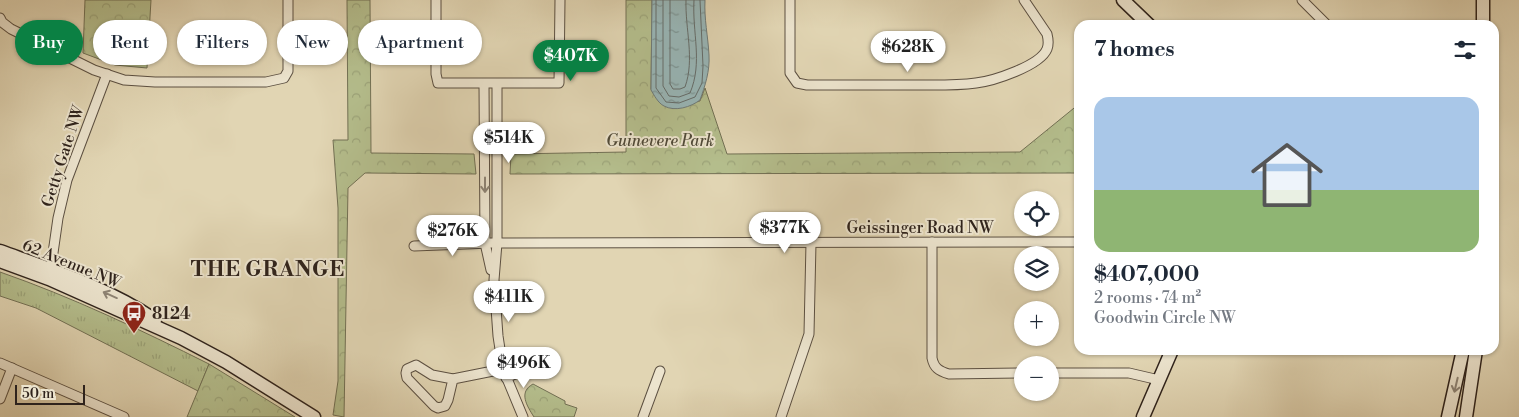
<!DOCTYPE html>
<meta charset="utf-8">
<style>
:root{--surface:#fff;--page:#f6f6f7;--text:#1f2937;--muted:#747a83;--line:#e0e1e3;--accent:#0b8043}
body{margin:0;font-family:"Libre Bodoni",serif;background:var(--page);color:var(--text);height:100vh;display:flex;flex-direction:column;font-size:19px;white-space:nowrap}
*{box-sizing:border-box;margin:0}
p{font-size:16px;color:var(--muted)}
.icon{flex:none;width:28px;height:28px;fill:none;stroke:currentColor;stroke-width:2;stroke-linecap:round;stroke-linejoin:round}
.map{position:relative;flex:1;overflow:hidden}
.panel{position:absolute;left:1074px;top:20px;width:425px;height:335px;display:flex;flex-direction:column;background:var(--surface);border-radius:15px;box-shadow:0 1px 4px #0004}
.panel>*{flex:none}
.banner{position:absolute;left:15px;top:20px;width:475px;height:45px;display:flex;gap:10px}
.tools{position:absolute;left:1014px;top:191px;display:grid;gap:10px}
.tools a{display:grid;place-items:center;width:45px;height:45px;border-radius:50%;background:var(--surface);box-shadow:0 1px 4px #0004;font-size:25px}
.scale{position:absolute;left:15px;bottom:12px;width:70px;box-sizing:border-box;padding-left:5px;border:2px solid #2f231c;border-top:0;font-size:14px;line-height:18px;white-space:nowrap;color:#2f231c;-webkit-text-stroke:4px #ece4ce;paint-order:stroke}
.price{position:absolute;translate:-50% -42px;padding:0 11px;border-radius:18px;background:#fff;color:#222;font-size:16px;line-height:32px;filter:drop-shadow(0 1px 2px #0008)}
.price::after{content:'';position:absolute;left:50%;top:30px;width:15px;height:11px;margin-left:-8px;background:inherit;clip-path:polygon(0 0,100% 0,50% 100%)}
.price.selected{background:var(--accent);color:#fff}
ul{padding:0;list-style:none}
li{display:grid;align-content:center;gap:10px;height:265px;padding:0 20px}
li+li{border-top:1px solid var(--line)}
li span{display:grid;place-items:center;height:155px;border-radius:15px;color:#555}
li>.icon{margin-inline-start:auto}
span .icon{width:90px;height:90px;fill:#fffc;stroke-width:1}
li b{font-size:21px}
h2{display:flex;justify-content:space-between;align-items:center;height:60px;padding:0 20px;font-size:21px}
.pill{padding:0 18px;border-radius:22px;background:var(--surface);box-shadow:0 1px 4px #0004;font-size:18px;line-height:45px}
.pill.selected{background:var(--accent);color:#fff}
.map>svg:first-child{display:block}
</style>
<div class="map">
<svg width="1519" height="417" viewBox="0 0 1519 417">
<defs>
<pattern id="grass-tufts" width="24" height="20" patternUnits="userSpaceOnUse" patternTransform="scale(1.25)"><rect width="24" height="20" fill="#b4bd8c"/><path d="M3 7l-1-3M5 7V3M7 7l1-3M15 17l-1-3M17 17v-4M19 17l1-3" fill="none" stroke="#9ba278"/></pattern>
<pattern id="forest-crowns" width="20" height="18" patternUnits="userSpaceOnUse" patternTransform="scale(1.25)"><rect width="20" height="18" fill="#b4bd8c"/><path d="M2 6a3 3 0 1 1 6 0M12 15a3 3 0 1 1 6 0" fill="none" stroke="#9ba278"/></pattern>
<pattern id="water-ripples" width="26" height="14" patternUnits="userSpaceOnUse" patternTransform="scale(1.25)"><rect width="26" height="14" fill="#98b6b7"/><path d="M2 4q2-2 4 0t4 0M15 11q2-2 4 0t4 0" fill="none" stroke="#7c9494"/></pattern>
</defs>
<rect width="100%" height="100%" fill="#e1d5b3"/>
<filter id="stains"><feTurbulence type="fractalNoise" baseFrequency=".004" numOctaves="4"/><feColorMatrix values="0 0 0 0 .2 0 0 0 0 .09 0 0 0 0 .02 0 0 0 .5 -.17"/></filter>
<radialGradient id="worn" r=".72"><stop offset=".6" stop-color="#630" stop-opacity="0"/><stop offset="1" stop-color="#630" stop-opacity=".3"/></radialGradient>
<!-- grass -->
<path fill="url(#grass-tufts)" stroke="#727054" d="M0,272c72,25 141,58 209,92l-11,27 -162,-83 -36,-12z"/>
<!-- forest -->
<g fill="url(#forest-crowns)" stroke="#727054">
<path d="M85,0h66l-4,68 -32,-3 -32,-12z"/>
<path d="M347,0h23l1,153 103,1 2,20 -111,-1 -17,15 -4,229 -11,-2 5,-34v-173l-5,-68h15z"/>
<path d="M626,0h26l-1,89c15,27 23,18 49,12l5,-13 22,66 293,-2 59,-48v69l-569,1 1,-20 115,-2z"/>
<path d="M209,364l86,53h-108z"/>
<path d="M533,384l32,17v3l12,4 -3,9h-40c-7,-11 -16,-25 -1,-33z"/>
</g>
<!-- water -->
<path fill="url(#water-ripples)" stroke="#6e7b79" d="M652,0h53c-1,19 3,36 4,55 1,16 -4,31 -9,45 -9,7 -25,12 -36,6 -6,-3 -10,-11 -13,-16z"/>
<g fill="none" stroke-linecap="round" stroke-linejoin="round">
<!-- shore -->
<g stroke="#646c6a" stroke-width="1">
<path d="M656,0v88l10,14 13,1 16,-6 7,-14 1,-17 -3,-66"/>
<path d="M663,0v86l6,10 10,1 11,-4c13,-31 2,-60 4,-93"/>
<path d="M670,0v84l3,5h7l5,-2c10,-28 0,-58 1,-87"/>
</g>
<defs>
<g id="street">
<path d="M436,0v74l2,9h121l1,-83"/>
<path d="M790,0v73l7,10 10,2c34,0 69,0 103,0 22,0 44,1 66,-2 17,-2 64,-17 71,-34 2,-5 1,-11 0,-15l-23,-34"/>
<path d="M1302,0l25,25"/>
<path d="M0,18l2,4 9,7 83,41 30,10 31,2h111l18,-4 4,-7v-71"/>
<path d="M484,84l1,159 6,27"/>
<path d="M497,84v159l-3,37 4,56 5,33 20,48"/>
<path d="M932,242v116c2,10 7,13 17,16l73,-1"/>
<path d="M414,246l77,-3 588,-1"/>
<path d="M50,274l8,-56 9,-38 40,-106"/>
<path d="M0,363l124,54"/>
<path d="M1050,373h79l30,7"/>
<path d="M506,378l18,-8"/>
<path d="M453,379l-21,-4 -16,-10 -9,4 -1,4 1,5 27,28 4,2 7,-2 3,-6 5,-21 50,-10"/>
<path d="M0,399l12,-31"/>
<path d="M643,417l17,-46"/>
<path d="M781,417l28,-83 2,-91"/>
</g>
<g id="secondary">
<path d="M1123,0l26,25"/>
<path d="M1483,25v-25"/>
<path d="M0,251c52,19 108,37 155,69"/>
<path d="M0,261l49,18 132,59 45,24 88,55"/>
<path d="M1143,417l29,-67"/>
<path d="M1448,417l15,-67"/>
<path d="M1466,417l10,-67"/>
</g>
</defs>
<!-- street casing -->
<use href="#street" stroke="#5c5042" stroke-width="11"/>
<!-- secondary casing -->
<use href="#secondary" stroke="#2f231c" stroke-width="15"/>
<!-- street -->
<use href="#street" stroke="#ece4ce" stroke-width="9"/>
<!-- secondary -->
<use href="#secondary" stroke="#ece4ce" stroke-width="12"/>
</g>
<!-- one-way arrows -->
<defs><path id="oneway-shaft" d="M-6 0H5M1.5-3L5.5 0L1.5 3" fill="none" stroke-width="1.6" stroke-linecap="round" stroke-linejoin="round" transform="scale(1.25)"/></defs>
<g stroke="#8e8475">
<use href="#oneway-shaft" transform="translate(485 185) rotate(90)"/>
<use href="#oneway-shaft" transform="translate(110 295) rotate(-156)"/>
<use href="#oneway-shaft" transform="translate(1456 385) rotate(103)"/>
</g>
<!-- icons -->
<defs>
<symbol id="bus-pin" viewBox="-11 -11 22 30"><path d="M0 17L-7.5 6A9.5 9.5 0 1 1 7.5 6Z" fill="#8f2418" stroke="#ece4ce"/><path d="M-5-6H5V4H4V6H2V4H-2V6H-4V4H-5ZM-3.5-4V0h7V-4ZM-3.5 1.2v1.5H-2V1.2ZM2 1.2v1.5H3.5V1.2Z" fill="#fff"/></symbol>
</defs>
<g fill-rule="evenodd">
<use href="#bus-pin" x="120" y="299" width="28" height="38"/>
</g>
<g text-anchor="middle" stroke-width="4" stroke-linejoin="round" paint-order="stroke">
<!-- park labels -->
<g font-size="16" font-style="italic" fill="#504a38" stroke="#ece4ce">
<text x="660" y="146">Guinevere Park</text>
</g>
<!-- street labels -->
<g font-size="16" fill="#2f231c" stroke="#ece4ce">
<text transform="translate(62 156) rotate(-72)" y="6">Getty Gate NW</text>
<text x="920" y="233">Geissinger Road NW</text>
<text transform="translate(72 263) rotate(22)" y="6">62 Avenue NW</text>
</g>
<!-- poi labels -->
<g font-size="16" font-weight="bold" fill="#2f231c" stroke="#ece4ce" text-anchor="start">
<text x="152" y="319">8124</text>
</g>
<!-- district labels -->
<g font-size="21" font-weight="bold" letter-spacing="1" fill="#2f231c" stroke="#ece4ce">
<text x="268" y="276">THE GRANGE</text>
</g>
</g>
<rect width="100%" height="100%" filter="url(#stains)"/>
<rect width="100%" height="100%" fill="url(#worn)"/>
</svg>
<div class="tools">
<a><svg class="icon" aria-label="locate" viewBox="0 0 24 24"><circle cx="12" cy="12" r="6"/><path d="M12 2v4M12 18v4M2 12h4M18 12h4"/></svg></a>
<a><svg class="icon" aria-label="layers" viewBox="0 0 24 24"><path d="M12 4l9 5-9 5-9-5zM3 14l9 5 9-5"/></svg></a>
<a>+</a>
<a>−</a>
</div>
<div class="scale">50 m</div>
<b class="price" style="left:908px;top:73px">$628K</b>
<b class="price selected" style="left:571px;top:82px">$407K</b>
<b class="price" style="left:509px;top:164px">$514K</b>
<b class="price" style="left:785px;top:254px">$377K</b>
<b class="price" style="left:453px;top:257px">$276K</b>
<b class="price" style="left:509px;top:323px">$411K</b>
<b class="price" style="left:524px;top:389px">$496K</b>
<div class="banner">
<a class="pill selected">Buy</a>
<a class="pill">Rent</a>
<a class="pill">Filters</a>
<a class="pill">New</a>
<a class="pill">Apartment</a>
</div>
<section class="panel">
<h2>7 homes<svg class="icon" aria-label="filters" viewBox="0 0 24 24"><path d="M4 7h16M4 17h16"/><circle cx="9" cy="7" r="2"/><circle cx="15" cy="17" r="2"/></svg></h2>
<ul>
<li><span style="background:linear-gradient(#a9c7e8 60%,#8fb573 0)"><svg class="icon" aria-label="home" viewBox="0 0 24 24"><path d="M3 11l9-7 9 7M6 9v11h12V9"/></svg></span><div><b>$407,000</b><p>2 rooms · 74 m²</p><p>Goodwin Circle NW</p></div></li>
</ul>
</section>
</div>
